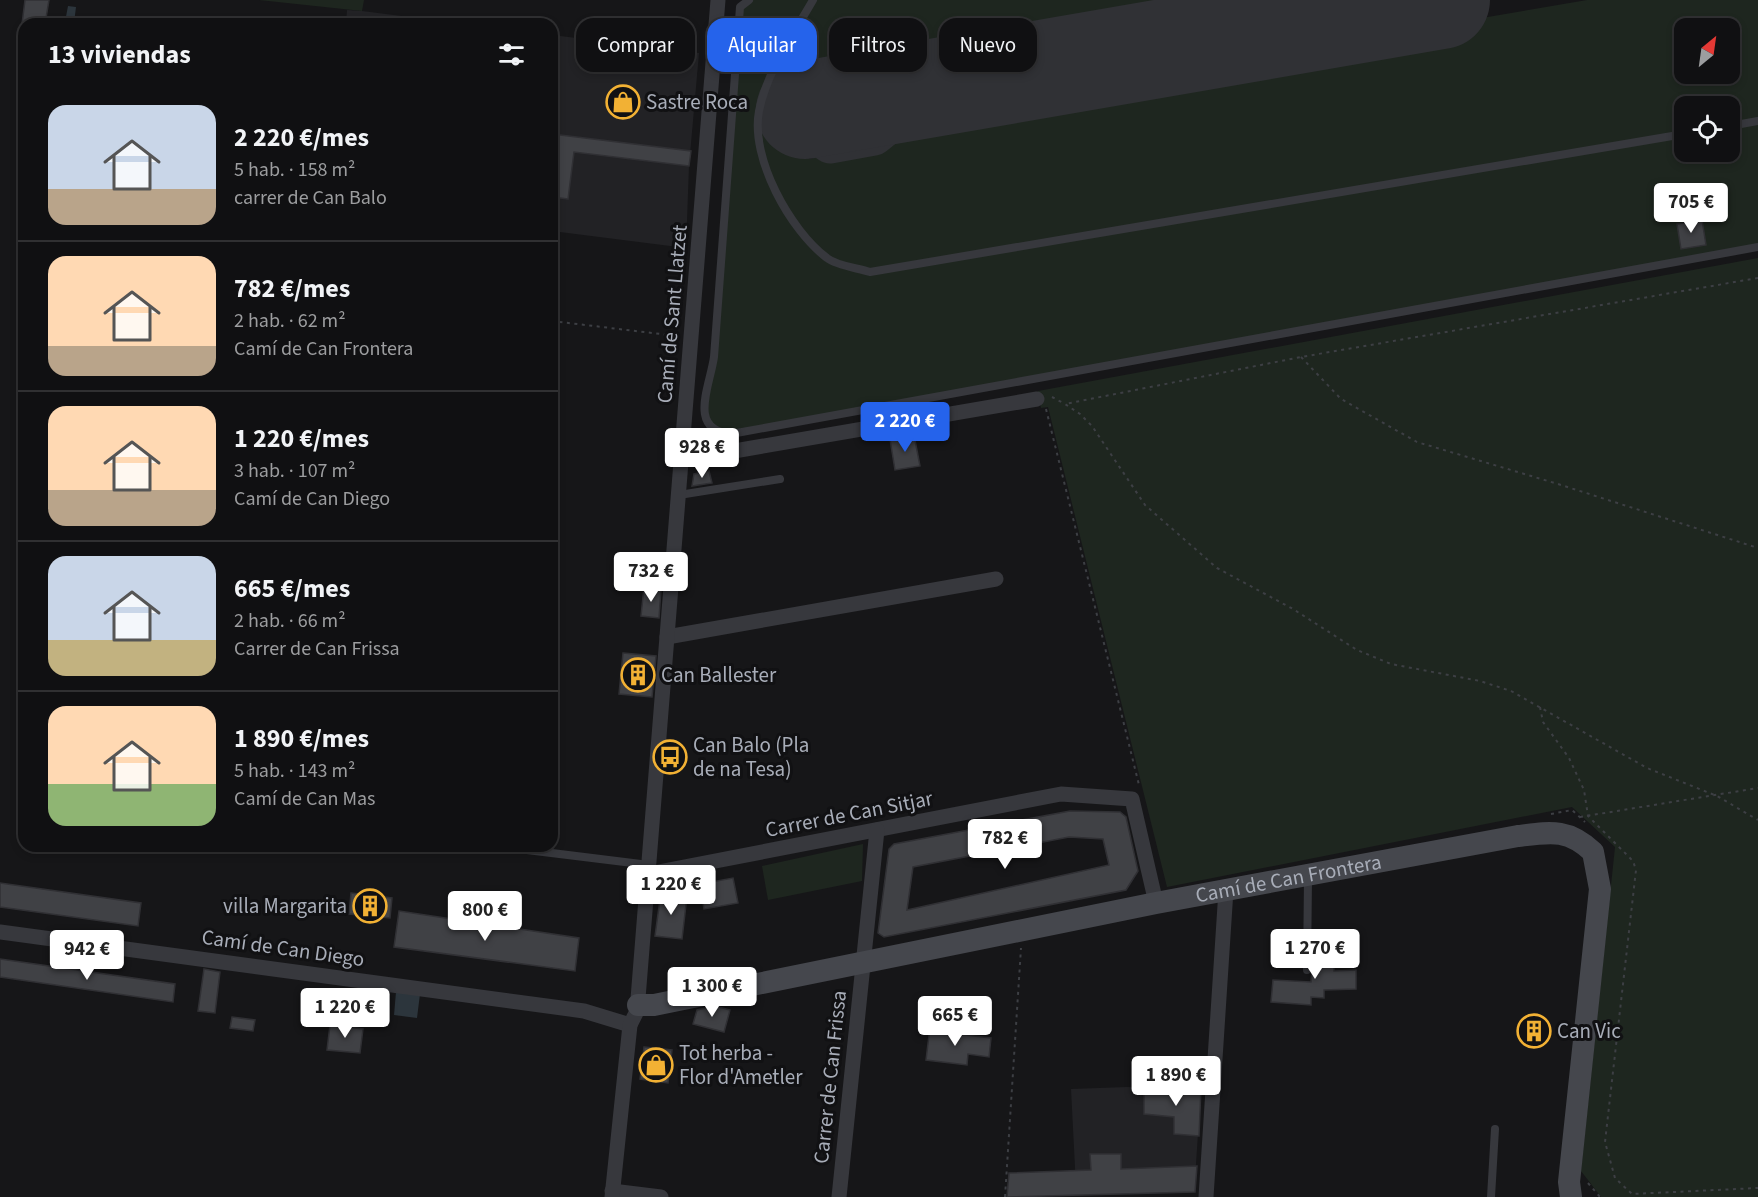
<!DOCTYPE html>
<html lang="es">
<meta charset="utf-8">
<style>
:root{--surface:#101012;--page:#19191b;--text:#f1f3f6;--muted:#9c9d9f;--line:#303032;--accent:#2563eb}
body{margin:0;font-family:"Source Sans 3",sans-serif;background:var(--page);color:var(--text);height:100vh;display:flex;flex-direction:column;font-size:22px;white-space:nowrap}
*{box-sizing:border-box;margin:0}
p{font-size:20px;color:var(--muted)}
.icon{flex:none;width:33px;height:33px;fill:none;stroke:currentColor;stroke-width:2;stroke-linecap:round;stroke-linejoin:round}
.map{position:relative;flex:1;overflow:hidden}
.drawer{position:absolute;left:18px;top:18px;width:540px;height:834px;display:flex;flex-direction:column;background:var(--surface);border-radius:18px;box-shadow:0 3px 9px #0003,0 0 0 2px var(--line)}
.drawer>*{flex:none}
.top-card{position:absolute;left:576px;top:18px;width:570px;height:54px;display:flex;gap:12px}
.needle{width:39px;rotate:29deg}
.buttons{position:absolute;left:1674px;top:18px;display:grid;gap:12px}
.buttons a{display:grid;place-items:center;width:66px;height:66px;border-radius:12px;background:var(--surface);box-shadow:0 3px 9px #0003,0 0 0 2px var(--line);font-size:30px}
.price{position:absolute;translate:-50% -51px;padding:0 14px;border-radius:6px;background:#fff;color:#222;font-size:20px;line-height:39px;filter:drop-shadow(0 2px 3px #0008)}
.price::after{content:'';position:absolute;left:50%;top:36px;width:18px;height:14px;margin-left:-9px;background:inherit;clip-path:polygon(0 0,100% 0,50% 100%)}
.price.on{background:var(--accent);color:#fff}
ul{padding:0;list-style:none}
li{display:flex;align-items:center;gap:18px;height:150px;padding:0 30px}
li+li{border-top:2px solid var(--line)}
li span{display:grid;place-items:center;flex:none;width:168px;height:120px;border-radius:18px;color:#555}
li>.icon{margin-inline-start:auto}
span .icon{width:72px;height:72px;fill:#fffc;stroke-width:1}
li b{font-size:26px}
h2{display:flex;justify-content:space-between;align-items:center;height:72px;padding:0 30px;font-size:26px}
.pill{padding:0 21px;border-radius:18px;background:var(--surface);box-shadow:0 3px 9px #0003,0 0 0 2px var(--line);font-size:21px;line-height:54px}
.pill.on{background:var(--accent);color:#fff}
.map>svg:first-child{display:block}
</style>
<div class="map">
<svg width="1758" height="1197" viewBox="0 0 1758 1197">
<rect width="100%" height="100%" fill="#161618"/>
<!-- built -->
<g fill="#222225">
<path d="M347,10l15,1 103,13h-119z"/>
<path d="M552,35l147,18 -10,113 -3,82 -134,-17z"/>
<path d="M1127,1087l74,1 -6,91 -119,8 -5,-98z"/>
</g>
<!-- green -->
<g fill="#1e261f" fill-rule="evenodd">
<path d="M259,0h105l-2,11z"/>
<path d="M749,0h549l-501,88 12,71 72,-14 36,-31 670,-114h171v247l-1027,187 -23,-10v-33l32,-384zM1684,28h46v46h-46zM1684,106h46v46h-46z"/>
<path d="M1758,258v939h-157l-20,-26 34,-324 -43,-40 -405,80 -119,-480 -7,1 -3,-17z"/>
<path d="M863,844l-1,37 -94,19 -6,-34z"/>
</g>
<!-- water -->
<g fill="#2c353c">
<path d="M68,6l8,1 -2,16 -2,1 -7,-2z"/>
<path d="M396,992l24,2 -3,24 -23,-3z"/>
</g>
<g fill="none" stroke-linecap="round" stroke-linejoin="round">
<!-- taxiway -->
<path stroke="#303135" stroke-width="39" d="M844,88l37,9 55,-7 -15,8 -47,38 -44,8 -16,-11 -5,-22c6,-16 18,-23 35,-23z"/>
<!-- runway -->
<path stroke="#303135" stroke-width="98" d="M805,110l636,-110"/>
</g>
<!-- building -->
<g fill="#404145" stroke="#303034" stroke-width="1.5" fill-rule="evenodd">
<path d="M25,0h24l-4,24h-23z"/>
<path d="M552,134l139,17 -2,15 -115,-14 -6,47 -16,-2z"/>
<path d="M1702,220l4,25 -25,4 -4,-25z"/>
<path d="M914,435l6,31 -25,4 -5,-31z"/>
<path d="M709,471l3,12 -20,3 2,-12z"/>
<path d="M644,587l17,2 -2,29 -18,-2z"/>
<path d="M623,653l33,3 -4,41 -33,-3z"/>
<path d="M1070,811l50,1 6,5 12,54 -12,19 -242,47 -6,-4 11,-84 5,-5zM1069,837l34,2 6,26 -202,45 6,-43z"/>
<path d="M733,878l5,25 -34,6 -4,-25z"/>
<path d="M0,883l141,20 -3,23 -138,-19z"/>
<path d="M661,892l26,4 -5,43 -27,-3z"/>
<path d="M351,893l41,5 -2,20 -41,-4z"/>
<path d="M399,911l180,27 -4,33 -181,-24z"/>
<path d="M1333,937l1,34 22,-1v19l-32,1v8l-13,-1v8l-40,-3 2,-22 38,2 2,-25h9v-19z"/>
<path d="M0,959l175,25 -2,18 -173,-25z"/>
<path d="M204,969l16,3 -5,41 -17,-2z"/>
<path d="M715,1006l15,4 -6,22 -31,-8 4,-14z"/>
<path d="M232,1017l23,3 -2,11 -23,-3z"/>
<path d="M330,1025l33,4 -3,24 -33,-3z"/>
<path d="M930,1027l20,2 -1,4 42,5 -2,19 -21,-3 -1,11 -41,-5z"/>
<path d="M644,1047l28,3 -4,33 -28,-4z"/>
<path d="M1144,1087l57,1 -2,48 -25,-2v-17l-30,-3z"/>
<path d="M1090,1154h31v15l76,-3 -2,26 -188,5 2,-24 82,-3z"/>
</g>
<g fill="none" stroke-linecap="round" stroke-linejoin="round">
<!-- path -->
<g stroke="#3d3f44" stroke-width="2" stroke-dasharray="3 4.5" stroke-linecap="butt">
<path d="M1758,278l-457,79 -236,47 15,10 12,12 53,79 72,63 76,41 64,41 34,14 89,17 31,10 136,77 70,28 41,24"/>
<path d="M552,321l125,15"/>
<path d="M1301,357l40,42 76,43 141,42 200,64"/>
<path d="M1052,397l13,7"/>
<path d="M1046,409l93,376"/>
<path d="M1540,707l3,15 26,36 15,32 4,26 45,45 3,9 -31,272 10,36 17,16 126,-6"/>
<path d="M1551,814l21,-4 13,12"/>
<path d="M1580,817l178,-29"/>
<path d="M1588,1183l12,14"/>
<path d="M1005,1197l16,-249"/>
</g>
<!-- lane -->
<g stroke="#37383d" stroke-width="8">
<path d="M749,0l-9,7 -26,350c-4,29 -27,73 17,77l1027,-187"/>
<path d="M813,0c-20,35 -46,71 -54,111 -9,47 31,119 68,147 10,8 31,10 43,14l814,-138"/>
<path d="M1730,126l28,-5"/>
<path d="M679,495l101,-16"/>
<path d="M495,846l154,19"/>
<path d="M1307,970l1,-92"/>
<path d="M1491,1197l4,-68"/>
</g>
<!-- street -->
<g stroke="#37383d" stroke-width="15">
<path d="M682,460l355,-61"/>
<path d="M667,637l329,-58"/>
<path d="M648,874l413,-80 71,5 24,104"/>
<path d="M0,932l584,79 46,14"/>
<path d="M612,1191l49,6"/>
<path d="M612,1197l18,-172 7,-14 81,-1011"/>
<path d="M839,1197l38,-367"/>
<path d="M1206,1197l20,-307"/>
</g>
<!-- secondary -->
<path stroke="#45474d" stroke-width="22" id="s1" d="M638,1005h16l502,-102 362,-67c32,-4 50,-8 75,16l7,37 -31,293 2,15"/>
</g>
<!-- icons -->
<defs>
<symbol id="shop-ring" viewBox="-11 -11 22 22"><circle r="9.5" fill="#111113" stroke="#f2b134" stroke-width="1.5"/><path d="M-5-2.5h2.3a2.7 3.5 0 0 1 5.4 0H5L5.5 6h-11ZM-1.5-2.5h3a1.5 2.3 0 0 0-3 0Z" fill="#f2b134"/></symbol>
<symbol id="building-ring" viewBox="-11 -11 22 22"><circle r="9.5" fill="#111113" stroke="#f2b134" stroke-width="1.5"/><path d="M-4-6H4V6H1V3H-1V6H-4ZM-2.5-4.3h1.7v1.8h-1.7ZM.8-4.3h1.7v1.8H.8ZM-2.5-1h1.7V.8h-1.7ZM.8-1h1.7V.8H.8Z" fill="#f2b134"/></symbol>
<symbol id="bus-ring" viewBox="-11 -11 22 22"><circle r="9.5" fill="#111113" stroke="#f2b134" stroke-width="1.5"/><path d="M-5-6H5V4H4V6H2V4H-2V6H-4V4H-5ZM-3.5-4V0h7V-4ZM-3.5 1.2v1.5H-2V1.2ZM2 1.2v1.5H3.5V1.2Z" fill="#f2b134"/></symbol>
</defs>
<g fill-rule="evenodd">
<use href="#shop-ring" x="604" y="83" width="38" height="38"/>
<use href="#building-ring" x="619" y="656" width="38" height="38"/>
<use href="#bus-ring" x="651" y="738" width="38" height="38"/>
<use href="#building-ring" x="351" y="887" width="38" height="38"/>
<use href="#building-ring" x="1515" y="1012" width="38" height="38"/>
<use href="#shop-ring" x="637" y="1046" width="38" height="38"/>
</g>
<g text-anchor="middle" stroke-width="6" stroke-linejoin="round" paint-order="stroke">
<!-- poi labels -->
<g font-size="21" fill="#a8adb8" stroke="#111113" text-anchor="start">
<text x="646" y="109">Sastre Roca</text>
<text x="661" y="682">Can Ballester</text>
<text x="693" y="752">Can Balo (Pla<tspan x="693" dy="24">de na Tesa)</tspan></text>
<text x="347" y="913" text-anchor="end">villa Margarita</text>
<text x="1557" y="1038">Can Vic</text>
<text x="679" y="1060">Tot herba -<tspan x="679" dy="24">Flor d'Ametler</tspan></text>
</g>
<!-- street labels -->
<g font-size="21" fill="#a8adb8" stroke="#111113">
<text transform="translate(672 314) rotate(-85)" y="7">Camí de Sant Llatzet</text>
<text transform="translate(849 814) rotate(-11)" y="7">Carrer de Can Sitjar</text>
<text dy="7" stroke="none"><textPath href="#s1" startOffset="663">Camí de Can Frontera</textPath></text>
<text transform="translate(283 948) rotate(8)" y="7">Camí de Can Diego</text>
<text transform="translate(830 1077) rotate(-84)" y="7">Carrer de Can Frissa</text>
</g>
</g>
</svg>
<div class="buttons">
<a><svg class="needle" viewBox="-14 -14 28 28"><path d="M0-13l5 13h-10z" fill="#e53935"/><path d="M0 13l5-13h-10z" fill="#9c9d9f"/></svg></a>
<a><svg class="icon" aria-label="locate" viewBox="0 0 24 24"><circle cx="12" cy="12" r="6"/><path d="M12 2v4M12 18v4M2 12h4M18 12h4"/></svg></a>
</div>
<b class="price" style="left:1691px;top:234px">705 €</b>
<b class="price on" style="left:905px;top:453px">2 220 €</b>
<b class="price" style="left:702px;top:479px">928 €</b>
<b class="price" style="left:651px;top:603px">732 €</b>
<b class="price" style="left:1005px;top:870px">782 €</b>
<b class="price" style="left:671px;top:916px">1 220 €</b>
<b class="price" style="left:485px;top:942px">800 €</b>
<b class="price" style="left:1315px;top:980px">1 270 €</b>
<b class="price" style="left:87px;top:981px">942 €</b>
<b class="price" style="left:712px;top:1018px">1 300 €</b>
<b class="price" style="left:345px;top:1039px">1 220 €</b>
<b class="price" style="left:955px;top:1047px">665 €</b>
<b class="price" style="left:1176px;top:1107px">1 890 €</b>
<div class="top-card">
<a class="pill">Comprar</a>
<a class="pill on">Alquilar</a>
<a class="pill">Filtros</a>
<a class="pill">Nuevo</a>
</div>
<section class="drawer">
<h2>13 viviendas<svg class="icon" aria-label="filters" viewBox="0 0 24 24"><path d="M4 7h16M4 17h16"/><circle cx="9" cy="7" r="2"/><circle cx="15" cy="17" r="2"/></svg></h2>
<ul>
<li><span style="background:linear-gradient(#c9d6e8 70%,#b9a48a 0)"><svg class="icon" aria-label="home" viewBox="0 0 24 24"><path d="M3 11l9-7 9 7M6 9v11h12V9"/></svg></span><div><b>2 220 €/mes</b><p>5 hab. · 158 m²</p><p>carrer de Can Balo</p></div></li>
<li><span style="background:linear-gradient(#ffd9b3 75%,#b9a48a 0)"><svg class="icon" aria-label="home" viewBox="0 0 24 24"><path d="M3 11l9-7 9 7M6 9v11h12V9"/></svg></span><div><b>782 €/mes</b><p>2 hab. · 62 m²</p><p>Camí de Can Frontera</p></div></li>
<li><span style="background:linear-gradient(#ffd9b3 70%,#b9a48a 0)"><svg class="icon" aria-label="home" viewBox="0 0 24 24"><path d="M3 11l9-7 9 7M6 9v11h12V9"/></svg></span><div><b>1 220 €/mes</b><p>3 hab. · 107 m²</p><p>Camí de Can Diego</p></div></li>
<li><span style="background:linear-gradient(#c9d6e8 70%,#c2b280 0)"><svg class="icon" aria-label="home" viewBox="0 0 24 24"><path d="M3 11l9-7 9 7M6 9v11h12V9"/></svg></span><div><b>665 €/mes</b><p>2 hab. · 66 m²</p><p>Carrer de Can Frissa</p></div></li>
<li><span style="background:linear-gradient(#ffd9b3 65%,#8fb573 0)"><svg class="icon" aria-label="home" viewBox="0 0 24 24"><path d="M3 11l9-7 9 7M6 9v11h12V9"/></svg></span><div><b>1 890 €/mes</b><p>5 hab. · 143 m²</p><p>Camí de Can Mas</p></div></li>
</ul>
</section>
</div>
